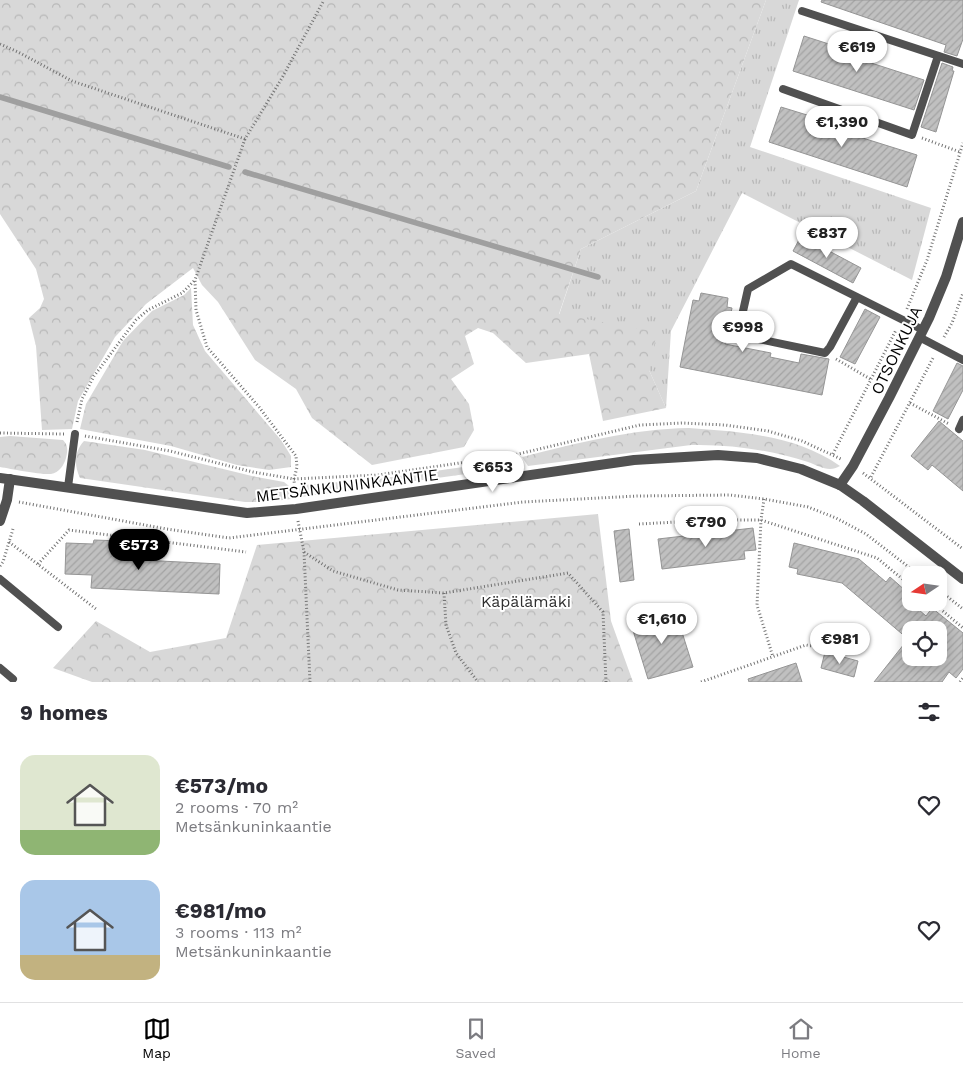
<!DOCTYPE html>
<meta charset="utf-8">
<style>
:root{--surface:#fff;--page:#f2f2f3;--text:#2b2b33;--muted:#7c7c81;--line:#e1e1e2;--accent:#000}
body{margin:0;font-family:"Work Sans",sans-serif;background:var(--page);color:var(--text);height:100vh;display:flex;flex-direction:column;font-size:19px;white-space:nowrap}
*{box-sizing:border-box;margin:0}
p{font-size:16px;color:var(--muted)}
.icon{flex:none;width:28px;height:28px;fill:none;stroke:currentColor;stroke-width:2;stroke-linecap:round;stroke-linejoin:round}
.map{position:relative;height:682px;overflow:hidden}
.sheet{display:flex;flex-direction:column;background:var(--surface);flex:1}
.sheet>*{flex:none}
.needle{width:32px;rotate:257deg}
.tools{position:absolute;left:902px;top:566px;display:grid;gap:10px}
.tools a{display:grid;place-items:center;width:45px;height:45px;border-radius:10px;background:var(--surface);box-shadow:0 2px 12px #0003;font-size:25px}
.price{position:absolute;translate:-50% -42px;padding:0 11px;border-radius:18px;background:#fff;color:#222;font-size:16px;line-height:32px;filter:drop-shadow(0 1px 2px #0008)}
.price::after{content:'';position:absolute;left:50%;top:30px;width:15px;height:11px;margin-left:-8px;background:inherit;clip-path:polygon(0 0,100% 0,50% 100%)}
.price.active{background:var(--accent);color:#fff}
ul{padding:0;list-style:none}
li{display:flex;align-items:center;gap:15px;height:125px;padding:0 20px}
li span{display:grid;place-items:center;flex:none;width:140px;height:100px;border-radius:15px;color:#555}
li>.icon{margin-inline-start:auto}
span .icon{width:60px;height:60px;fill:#fffc;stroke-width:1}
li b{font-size:21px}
h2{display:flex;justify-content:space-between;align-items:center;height:60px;padding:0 20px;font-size:21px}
.tab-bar{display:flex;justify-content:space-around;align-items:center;height:70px;border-top:1px solid var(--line);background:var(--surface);font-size:14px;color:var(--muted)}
.tab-bar a{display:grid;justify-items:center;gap:2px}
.tab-bar .active{color:var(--accent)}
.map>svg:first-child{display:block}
</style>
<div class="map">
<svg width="963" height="682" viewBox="0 0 963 682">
<defs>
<pattern id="grass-tufts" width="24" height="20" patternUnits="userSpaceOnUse" patternTransform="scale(1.25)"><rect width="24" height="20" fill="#d8d8d8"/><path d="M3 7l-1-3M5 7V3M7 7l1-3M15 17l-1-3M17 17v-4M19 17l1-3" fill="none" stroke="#b8b8b8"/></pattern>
<pattern id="forest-crowns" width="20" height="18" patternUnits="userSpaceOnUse" patternTransform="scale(1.25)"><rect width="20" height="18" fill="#d8d8d8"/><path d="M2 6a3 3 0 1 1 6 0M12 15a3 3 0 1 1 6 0" fill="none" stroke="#b8b8b8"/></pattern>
<pattern id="building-hatch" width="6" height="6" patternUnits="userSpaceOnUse" patternTransform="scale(1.25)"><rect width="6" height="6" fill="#c0c0c0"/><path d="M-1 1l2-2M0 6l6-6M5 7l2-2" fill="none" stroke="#a3a3a3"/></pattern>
</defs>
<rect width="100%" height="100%" fill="#fff"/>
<!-- grass -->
<path fill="url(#grass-tufts)" d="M766,0h33l-49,147 181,61 -19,72 -170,-87 -71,138 -5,77 -17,-38 -90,-55 22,-66 115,-58z"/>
<!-- forest -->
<g fill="url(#forest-crowns)">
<path d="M0,0h766l-70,191 -115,58 -22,65 98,18 -8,38 17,38 -63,13 -14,-67 -63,9 -33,-30 -15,-5 -13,8 9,28 -23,15 18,25 5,26 -10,17 -92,18 -60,-47 -16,-29 -41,-29 -37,-58 -16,-17 -9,-17 -47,36 -31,33 -37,64 -6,28 -30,1 -6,-84 -7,-28 11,-10 4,-9 -8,-30 -36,-55z"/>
<path d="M191,288l2,37 12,26 76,89 10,16v11l-22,3 -32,-5 -66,-19 -91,-17 6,-25 37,-63 29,-30 32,-16z"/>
<path d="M689,428c52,4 107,7 151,38 -11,7 -21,0 -32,-4 -38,-12 -77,-18 -117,-17l-163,21 -6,-9c55,-14 110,-28 167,-29z"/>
<path d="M10,436l53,4c5,5 5,10 3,18 -2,7 -7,15 -15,16 -10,1 -39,-5 -51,-7v-30z"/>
<path d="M84,441l61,9 107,26 32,6 5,4 2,13 -25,3h-21l-165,-24c-6,-13 -6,-26 4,-37z"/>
<path d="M506,461l-4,8 -202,28 -1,-8 3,-4 76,-6z"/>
<path d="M598,514l13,107 22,61h-541l-39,-14 43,-47 54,31 76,-14 31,-93z"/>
</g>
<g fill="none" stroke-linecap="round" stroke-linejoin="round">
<!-- stream -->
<g stroke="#9f9f9f" stroke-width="5.5">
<path d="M0,97l229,70"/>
<path d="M245,172l353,105"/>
</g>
</g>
<!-- building -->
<g fill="url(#building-hatch)" stroke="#959595" fill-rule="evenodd">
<path d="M822,0h141v39l-6,17 -13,-4 2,-7 -125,-43z"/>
<path d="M804,36l62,20 -1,5 59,19 -10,30 -121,-39z"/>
<path d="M942,63l11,4 -1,4h2l-18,61 -15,-5z"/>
<path d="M781,107l39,12 -2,5 99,31 -10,32 -138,-45z"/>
<path d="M801,236l60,32 -8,15 -60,-32z"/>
<path d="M701,293l27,5 -1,9 5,1 -7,36 46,9 -1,4 29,6 2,-9 28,5 -7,36 -142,-28 13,-67 6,1z"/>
<path d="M865,309l15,8 -25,47 -15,-7z"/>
<path d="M957,363l6,3v24l-15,29 -15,-8z"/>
<path d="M939,421l24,20v50l-31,-26 -4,5 -17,-14z"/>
<path d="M753,528l3,22 -12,1 1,8 -83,10 -4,-30z"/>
<path d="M629,529l5,51 -14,2 -6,-51z"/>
<path d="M94,540l28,1 -1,18 99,5 -1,30 -128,-6 1,-13 -27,-1 1,-31 27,1z"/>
<path d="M794,543l65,16 27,23 4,-5 17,15 -4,4 23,20 6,-8 31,25v36l-7,9 -7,-6 -7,10h-68l34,-43 -66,-56 -45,-9 1,-5 -9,-2zM911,630h28v28h-28z"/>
<path d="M675,610l18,57 -45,12 -17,-55z"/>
<path d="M825,652l33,9 -4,16 -33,-9z"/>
<path d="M796,663l6,19h-53l-1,-3z"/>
</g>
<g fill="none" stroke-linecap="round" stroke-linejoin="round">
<!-- path -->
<g stroke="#737373" stroke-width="3" stroke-dasharray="1 2.5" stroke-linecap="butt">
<path d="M0,44l18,8 54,29 173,58 37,-61 42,-78"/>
<path d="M922,138l38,14"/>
<path d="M245,139l-50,141 1,30 11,37 52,60 37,49 1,11 -3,12 1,16"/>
<path d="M907,309l20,-49 36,-117"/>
<path d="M944,337l8,-14 11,-30"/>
<path d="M836,359l36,21"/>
<path d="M910,403l39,21"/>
<path d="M77,422l5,-23 12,-23 42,-56 12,-10 34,-17 13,-13"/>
<path d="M0,433l64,1"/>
<path d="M85,436l85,15 83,21 41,7 84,-4 136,-20 126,-30 42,-2 43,2 43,6 34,10 39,18"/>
<path d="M833,454l63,-124"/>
<path d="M863,473l100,76"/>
<path d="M871,477l62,-119"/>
<path d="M764,499l-3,21 -4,85 16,52"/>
<path d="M19,502l148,27 62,9 294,-36 114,-6 93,-1 34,4 44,8 28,11 30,16 53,41"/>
<path d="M298,521l6,31 6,130"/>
<path d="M639,524l75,-4h47l116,38 34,28"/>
<path d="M9,542l87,67"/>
<path d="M304,552l29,19 65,19 46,3 124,-20 35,39 3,70"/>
<path d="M38,564l31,-34 177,22"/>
<path d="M0,566l3,-4 10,-33"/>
<path d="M939,590l24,19"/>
<path d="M444,593l2,32 10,28 22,29"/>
<path d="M932,602l31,26"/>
<path d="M701,682l105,-37 24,4"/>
<path d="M960,682l3,-4"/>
</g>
<!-- service -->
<g stroke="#515151" stroke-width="8">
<path d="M802,11l161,53"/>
<path d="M783,89l129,46 26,-79"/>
<path d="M857,297l-27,50 -5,6 -81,-17 -5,-7 9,-40 43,-25 132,66"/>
<path d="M919,337l44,23"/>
<path d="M959,429l4,-9"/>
<path d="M68,487l7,-53"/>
<path d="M0,579l58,48"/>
<path d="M0,668l13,11"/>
</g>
<!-- minor -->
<g stroke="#515151" stroke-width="10">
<path d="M0,478l247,35 49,-4 338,-49 84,-5 39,3 44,11 39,16 23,16 100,78"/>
<path d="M840,485l13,-19 36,-68 40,-80 17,-41 17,-55"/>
<path d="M0,521l7,-21 3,-21"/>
</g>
</g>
<g text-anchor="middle" stroke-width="4" stroke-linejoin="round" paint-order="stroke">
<!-- street labels -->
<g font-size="16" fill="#000" stroke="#fff">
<text transform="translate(896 350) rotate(-64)" y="6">OTSONKUJA</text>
<text transform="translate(347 485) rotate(-7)" y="6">METSÄNKUNINKAANTIE</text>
</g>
<!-- park labels -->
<g font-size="16" fill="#2f2f2f" stroke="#fff">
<text x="526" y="607">Käpälämäki</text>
</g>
</g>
</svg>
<div class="tools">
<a><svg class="needle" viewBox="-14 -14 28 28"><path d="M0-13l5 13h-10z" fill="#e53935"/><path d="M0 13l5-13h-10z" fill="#7c7c81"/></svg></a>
<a><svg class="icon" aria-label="locate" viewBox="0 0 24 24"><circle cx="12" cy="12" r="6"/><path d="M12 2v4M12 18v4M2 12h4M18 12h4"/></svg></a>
</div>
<b class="price" style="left:857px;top:73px">€619</b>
<b class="price" style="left:842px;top:148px">€1,390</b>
<b class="price" style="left:827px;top:259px">€837</b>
<b class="price" style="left:743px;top:353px">€998</b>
<b class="price" style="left:493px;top:493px">€653</b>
<b class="price" style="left:706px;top:548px">€790</b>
<b class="price active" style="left:139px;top:571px">€573</b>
<b class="price" style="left:662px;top:645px">€1,610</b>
<b class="price" style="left:840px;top:665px">€981</b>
</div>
<section class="sheet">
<h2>9 homes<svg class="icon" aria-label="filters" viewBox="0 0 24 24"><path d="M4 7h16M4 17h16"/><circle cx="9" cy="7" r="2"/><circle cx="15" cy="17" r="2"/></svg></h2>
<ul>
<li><span style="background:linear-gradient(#dfe7d0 75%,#8fb573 0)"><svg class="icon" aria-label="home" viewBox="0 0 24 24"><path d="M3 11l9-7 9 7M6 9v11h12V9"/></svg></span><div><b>€573/mo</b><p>2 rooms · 70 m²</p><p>Metsänkuninkaantie</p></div><svg class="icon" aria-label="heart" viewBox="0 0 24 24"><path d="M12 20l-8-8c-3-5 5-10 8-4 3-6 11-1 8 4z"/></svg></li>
<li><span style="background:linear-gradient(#a9c7e8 75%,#c2b280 0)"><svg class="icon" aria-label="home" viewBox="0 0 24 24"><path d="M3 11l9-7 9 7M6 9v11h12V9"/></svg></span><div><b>€981/mo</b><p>3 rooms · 113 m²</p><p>Metsänkuninkaantie</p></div><svg class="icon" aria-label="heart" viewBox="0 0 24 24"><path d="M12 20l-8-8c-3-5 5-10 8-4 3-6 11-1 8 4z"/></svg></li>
</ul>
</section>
<nav class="tab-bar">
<a class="active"><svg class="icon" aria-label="map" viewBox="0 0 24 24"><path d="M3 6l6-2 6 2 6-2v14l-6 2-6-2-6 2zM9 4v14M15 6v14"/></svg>Map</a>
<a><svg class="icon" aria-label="saved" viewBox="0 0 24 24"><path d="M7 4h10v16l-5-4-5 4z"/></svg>Saved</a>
<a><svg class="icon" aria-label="home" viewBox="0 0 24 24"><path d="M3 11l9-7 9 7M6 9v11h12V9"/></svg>Home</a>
</nav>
